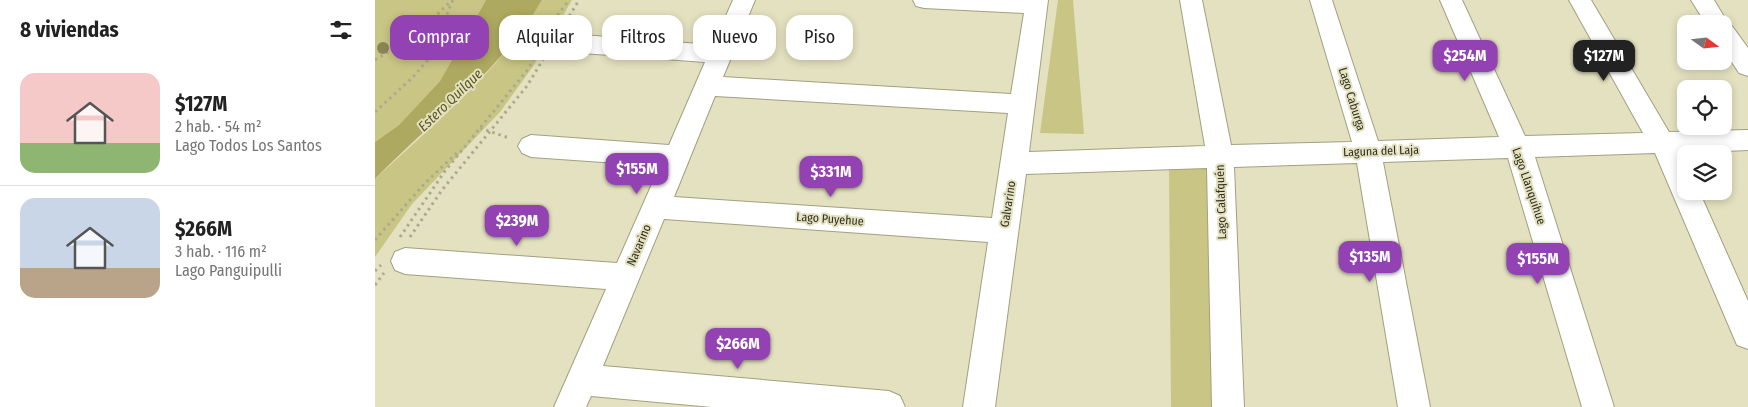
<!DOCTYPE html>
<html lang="es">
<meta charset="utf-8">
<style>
:root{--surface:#fff;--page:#f6f6f6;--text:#222;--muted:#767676;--line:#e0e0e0;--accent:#9242b2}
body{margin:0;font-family:"Fira Sans Condensed",sans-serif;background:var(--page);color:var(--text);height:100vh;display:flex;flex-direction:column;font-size:19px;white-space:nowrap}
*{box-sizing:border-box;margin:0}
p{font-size:16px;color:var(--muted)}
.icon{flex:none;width:28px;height:28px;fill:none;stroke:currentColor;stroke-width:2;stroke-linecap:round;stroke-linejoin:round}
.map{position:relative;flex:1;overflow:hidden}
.drawer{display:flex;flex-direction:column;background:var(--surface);width:375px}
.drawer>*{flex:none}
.hud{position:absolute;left:15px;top:15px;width:475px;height:45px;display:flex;gap:10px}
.needle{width:32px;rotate:105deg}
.controls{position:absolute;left:1302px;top:15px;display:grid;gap:10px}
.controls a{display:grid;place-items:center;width:55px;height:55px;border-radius:10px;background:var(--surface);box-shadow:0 2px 8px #0003;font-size:25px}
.price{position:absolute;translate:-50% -42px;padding:0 11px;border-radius:10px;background:var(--accent);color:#fff;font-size:16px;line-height:32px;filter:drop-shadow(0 1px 2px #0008)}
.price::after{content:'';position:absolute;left:50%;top:30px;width:15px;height:11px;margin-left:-8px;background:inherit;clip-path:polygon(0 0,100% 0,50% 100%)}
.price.on{background:#222;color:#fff}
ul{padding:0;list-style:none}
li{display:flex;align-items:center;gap:15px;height:125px;padding:0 20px}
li+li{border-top:1px solid var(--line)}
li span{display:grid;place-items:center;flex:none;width:140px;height:100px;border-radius:15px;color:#555}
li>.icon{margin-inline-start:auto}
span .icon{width:60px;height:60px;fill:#fffc;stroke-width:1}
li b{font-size:21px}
h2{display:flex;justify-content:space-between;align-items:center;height:60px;padding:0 20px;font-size:21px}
.chip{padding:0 18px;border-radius:15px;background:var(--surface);box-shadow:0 2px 8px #0003;font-size:18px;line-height:45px}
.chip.on{background:var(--accent);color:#fff}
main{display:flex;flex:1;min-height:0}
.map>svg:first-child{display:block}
</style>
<main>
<section class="drawer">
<h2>8 viviendas<svg class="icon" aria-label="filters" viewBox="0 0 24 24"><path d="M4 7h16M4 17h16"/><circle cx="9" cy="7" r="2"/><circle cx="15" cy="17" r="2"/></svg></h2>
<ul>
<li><span style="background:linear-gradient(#f6c9c9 70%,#8fb573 0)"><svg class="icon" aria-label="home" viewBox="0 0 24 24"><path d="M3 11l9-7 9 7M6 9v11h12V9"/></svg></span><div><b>$127M</b><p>2 hab. · 54 m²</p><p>Lago Todos Los Santos</p></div></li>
<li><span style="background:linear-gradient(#c9d6e8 70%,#b9a48a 0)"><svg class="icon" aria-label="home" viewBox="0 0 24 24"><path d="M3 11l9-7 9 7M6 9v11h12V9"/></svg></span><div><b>$266M</b><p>3 hab. · 116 m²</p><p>Lago Panguipulli</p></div></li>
</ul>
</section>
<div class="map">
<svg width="1373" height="407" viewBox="0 0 1373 407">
<rect width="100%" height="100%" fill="#e3e1bf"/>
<!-- green -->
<g fill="#c9c585">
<path d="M0,0h111l-46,81 -41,44 -24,17z"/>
<path d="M167,0h30l-38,65 -34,47 -88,92 -37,53v-78c59,-55 126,-109 167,-179z"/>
<path d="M683,0h15l11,134 -44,-1z"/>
<path d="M837,165l5,242h-46l-2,-237z"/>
</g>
<!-- water -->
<path fill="#aea960" d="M111,0h56c-42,72 -110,120 -167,179v-37l24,-17 41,-44z"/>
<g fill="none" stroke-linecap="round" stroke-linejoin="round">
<defs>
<g id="minor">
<path d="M358,0h22l-32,77 288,17 13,-81 -100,-5 -8,-2 -3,-6h135l-19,152 176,-6 -25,-146h22l29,145 121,-3 -42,-142h22l46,141 121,-4 -59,-137h22l63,136 118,-3 -74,-133h22l78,132 79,-2v20l-67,3 5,9v29h13l49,110v48l-11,-4 -82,-192 -120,4 79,250h-32l-74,-249 -125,4 47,245h-32l-41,-244 -123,4 10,240h-32l-5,-239 -181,6 -31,233h-32l25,-165 -324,-23 -61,147 286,25 11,5 5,11h-193l-121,-11 -5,11h-32l52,-118 -201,-15 -10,-4 -4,-9 4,-9 10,-4 212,15 43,-97 -129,-9 -9,-4 -4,-7 4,-7 9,-4 138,10 36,-83 -123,-9 -8,-3 -4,-6 4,-6 8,-3 131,10zM340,96l293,17 -16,105 -318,-21z"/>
<path d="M1316,0h23l15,25 3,1 16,22v28l-9,-3 -15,-23v-26h-18z"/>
</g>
</defs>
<!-- minor casing -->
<use href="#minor" stroke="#a2a080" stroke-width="2"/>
<!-- path -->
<g stroke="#acaa8e" stroke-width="3" stroke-dasharray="2.5 4" stroke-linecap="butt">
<path d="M163,49l24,-2"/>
<path d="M0,60l40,-24 37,-36"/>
<path d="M0,112l38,-35 14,-16 26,-61"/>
<path d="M105,128l29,10"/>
<path d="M25,237l45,-66 84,-103 19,-40 21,-28"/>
<path d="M35,237l32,-47 85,-104 52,-86"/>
<path d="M0,240l50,-57 35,-33"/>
<path d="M0,271l6,-6"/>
<path d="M0,285l9,-12"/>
</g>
<!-- minor -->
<use href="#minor" fill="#fff" fill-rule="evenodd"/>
</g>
<!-- trees -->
<circle fill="#898656" cx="8" cy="48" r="6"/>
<g text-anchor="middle" stroke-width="4" stroke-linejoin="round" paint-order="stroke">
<!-- street labels -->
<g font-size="12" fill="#302f22" stroke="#e3e1bf">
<text transform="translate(977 99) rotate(73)" y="4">Lago Caburga</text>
<text transform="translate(1006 151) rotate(-2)" y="4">Laguna del Laja</text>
<text transform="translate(1154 186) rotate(71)" y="4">Lago Llanquihue</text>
<text transform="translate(846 202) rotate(-92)" y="4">Lago Calafquén</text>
<text transform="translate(633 204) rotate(-81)" y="4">Galvarino</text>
<text transform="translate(455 219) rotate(4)" y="4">Lago Puyehue</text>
<text transform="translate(264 245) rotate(-67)" y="4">Navarino</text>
</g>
<!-- water labels -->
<g font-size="14" font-style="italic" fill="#5d5822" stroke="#e3e1bf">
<text transform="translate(75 100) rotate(-44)" y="5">Estero Quilque</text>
</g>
</g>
</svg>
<div class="controls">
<a><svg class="needle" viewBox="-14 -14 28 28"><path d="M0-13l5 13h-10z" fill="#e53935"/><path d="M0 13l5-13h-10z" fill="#767676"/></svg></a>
<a><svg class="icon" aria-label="locate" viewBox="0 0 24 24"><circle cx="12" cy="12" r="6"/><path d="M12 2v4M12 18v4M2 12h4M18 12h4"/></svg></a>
<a><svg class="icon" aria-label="layers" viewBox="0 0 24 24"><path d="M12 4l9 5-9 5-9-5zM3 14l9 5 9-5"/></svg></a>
</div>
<b class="price" style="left:1090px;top:82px">$254M</b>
<b class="price on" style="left:1229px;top:82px">$127M</b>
<b class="price" style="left:262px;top:195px">$155M</b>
<b class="price" style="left:456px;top:198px">$331M</b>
<b class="price" style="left:142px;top:247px">$239M</b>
<b class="price" style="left:995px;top:283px">$135M</b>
<b class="price" style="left:1163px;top:285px">$155M</b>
<b class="price" style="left:363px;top:370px">$266M</b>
<div class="hud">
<a class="chip on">Comprar</a>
<a class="chip">Alquilar</a>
<a class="chip">Filtros</a>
<a class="chip">Nuevo</a>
<a class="chip">Piso</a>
</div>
</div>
</main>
